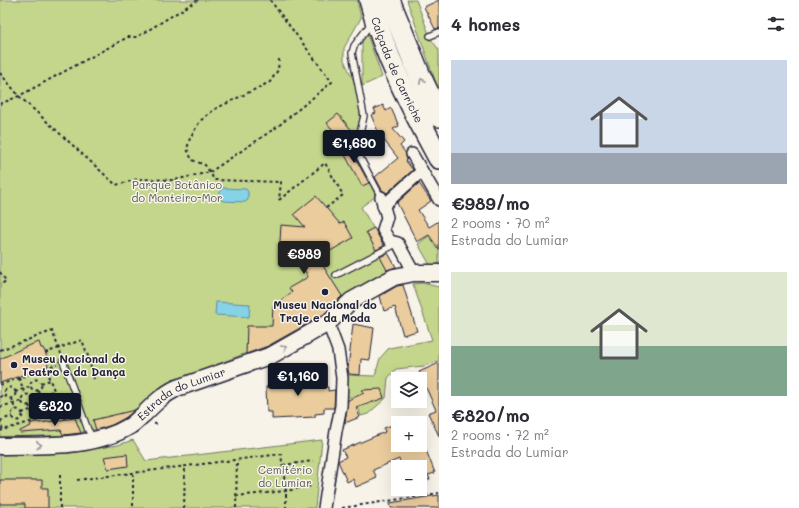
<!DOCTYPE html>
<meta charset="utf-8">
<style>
:root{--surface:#fff;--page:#f7f7f7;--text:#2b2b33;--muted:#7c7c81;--accent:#111827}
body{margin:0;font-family:Mali,sans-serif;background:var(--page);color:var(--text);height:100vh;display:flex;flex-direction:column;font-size:15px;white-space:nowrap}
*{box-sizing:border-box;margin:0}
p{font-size:13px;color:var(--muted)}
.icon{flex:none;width:22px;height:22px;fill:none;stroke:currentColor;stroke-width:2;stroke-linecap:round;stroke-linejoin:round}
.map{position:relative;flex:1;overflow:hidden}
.side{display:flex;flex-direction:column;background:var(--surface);width:360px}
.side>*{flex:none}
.controls{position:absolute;left:391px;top:372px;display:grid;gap:8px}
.controls a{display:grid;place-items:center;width:36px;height:36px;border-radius:0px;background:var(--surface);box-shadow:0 4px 16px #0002;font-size:20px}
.price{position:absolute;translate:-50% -34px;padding:0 9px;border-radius:4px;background:var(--accent);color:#fff;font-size:13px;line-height:26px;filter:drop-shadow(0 1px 2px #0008)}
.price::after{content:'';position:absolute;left:50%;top:24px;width:12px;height:9px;margin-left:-6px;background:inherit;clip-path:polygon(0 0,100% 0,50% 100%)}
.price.selected{background:#222;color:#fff}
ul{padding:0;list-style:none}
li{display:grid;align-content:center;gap:8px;height:212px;padding:0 12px}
li span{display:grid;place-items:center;height:124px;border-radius:0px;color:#555}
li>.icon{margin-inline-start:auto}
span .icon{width:72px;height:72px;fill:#fffc;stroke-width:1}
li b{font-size:17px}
h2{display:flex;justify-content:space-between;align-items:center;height:48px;padding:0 12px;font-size:17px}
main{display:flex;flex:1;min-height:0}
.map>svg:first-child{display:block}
</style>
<main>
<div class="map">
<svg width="439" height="508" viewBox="0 0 439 508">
<rect width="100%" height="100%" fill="#f7f3e8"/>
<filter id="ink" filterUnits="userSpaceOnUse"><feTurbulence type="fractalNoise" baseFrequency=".025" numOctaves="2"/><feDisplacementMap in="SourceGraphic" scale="8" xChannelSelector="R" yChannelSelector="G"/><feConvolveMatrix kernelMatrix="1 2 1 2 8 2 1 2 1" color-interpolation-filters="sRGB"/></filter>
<g filter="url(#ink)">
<!-- green -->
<g fill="#c4d68b" stroke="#737c63">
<path d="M0,0h357l4,18 -17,30v12l13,28 3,10v19l-3,18 -10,10c12,16 21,33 29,51l-15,11 36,62 -71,41 1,2 -55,34 -6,2 -1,-2 -89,34 -54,44 -26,7 -3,-2 -11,3 -1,3 -81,2z"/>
<path d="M407,0h9l15,39 8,11v42z"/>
<path d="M367,34l15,43 -20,9v-45z"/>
<path d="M430,235l7,14 2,-2v17l-9,1 -12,-21z"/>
<path d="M422,283l17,4v74l-15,5 -28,3 -8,9 -2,20 -18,16 -7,2 -6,-19h-10l2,-22 28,1 5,-18 9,-10 43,-8 -19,-56z"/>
<path d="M133,440l13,21 176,-21 -7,68h-315v-53l70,-2 48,-8z"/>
</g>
<!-- water -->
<g fill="#86d2e6" stroke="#5e8ca2">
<path d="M223,188l23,1 2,3v8l-3,2 -22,-1 -3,-2v-8z"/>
<path d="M216,302l34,2 -1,13 -34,-2z"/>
</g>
<!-- building -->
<g fill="#eacc9d" stroke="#22223b">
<path d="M439,0v28l-4,1 -11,-22z"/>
<path d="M383,105l3,6 5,-3 8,18 -6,3 11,13 -4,4 5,6 2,8 -1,1 7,9 -26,23 -5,-3 -7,-13 23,-19 -19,-24 -8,-19 5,-2 -2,-4z"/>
<path d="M338,114l16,19 -11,9 -16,-19z"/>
<path d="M344,141l9,13 16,29 -7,3 -23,-42z"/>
<path d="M419,183l12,18 -13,9 11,17 10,-6v29l-10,-15 -12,7 -20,-39z"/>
<path d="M316,196l24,28 4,-2 9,16 -35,20 24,38 -18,18 -15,9 -41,23 -22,8 1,-28h25l1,-20 19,-14 -3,-4 19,-11 -8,-16 -21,-4 2,-32 24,2 -11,-13z"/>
<path d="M374,228l10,18 -8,4 -10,-18z"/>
<path d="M388,253l8,14 -9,3 -7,-13z"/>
<path d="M403,285l14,46 -14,4 -8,-28 -11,4 -4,-15 17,-10z"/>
<path d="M353,324l21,4 -4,32 -9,-1 -1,16 -11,-1 -1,-5z"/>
<path d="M39,342l2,6h2l3,6 2,12 -48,17v-24l25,-12z"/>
<path d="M439,363v73l-11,-23 8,-3 -17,-38z"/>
<path d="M322,374l1,13h5v4l7,-1 -1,18h-10v5l-9,1v3l-43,2v-7h-5l-1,-25 7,-1 -1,-10z"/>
<path d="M381,389l3,9 -28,10 4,9 -15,6 3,-23 16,-7 -2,-3z"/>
<path d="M135,410l-10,8 -13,7 -16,5 -3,-10z"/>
<path d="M75,418l6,15 -18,2 -2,-5 -41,3v-2l11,-5 -1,-2 5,-2h3l2,1z"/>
<path d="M398,423v22h26l11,28 -7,2 2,4 -10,4v-16h-18l-3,-8 -26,11 4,8 -21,9 -3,-8 -6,3 -9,-21 8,-4 -4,-7 43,-18 -1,-4z"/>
<path d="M127,454l1,12 -20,3 -4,-12z"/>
<path d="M0,480h42v8h6v20h-23v-4h-25z"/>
<path d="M439,495v13h-48l-1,-5z"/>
</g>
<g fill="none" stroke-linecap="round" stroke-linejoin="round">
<defs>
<g id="lane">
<path d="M372,22l-18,24 -2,7 12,63 -8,34 25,47"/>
<path d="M430,36l9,-4"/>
<path d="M336,275l60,-31"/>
<path d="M63,361l25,69 5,8"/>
</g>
<g id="street">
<path d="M412,154l27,46"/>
<path d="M381,197l6,20 -4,13 7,11 8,2 16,30"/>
<path d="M383,206l39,-35"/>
<path d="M324,508l12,-77 5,-25 1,-28 -4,-28 -10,-27"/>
</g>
<g id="secondary">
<path id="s1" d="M0,446c41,-1 93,3 130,-20 5,-3 9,-8 14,-12 10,-10 20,-20 33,-26l95,-33 56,-32 23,-22 43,-24 20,-4h25"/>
</g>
<g id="highway">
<path id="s2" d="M370,0c14,55 42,108 69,158"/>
<path d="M389,0l31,76 19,40"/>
</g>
</defs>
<!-- lane casing -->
<use href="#lane" stroke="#22223b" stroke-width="8"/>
<!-- street casing -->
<use href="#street" stroke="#22223b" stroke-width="14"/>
<!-- secondary casing -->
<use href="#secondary" stroke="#22223b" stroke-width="19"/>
<!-- highway casing -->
<use href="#highway" stroke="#22223b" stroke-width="24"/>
<!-- path -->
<g stroke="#22223b" stroke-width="2" stroke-dasharray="3 3" stroke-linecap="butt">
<path d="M270,0l62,82 -55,45 -67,45 4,8 67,2 -2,18"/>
<path d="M0,73l19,23 97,89 22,-6 36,1 36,-8 -5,-7 -13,-5 -5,-11 3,-11 10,-17 15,-12 55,-27 8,-12 1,-11"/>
<path d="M0,104l19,-8 109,-59h9l61,-37"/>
<path d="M279,200l46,-37 18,32 -17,13"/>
<path d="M0,272l6,9 -6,4"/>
<path d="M0,350l52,-19 9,23"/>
<path d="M45,353l37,-13 6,16 6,23"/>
<path d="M19,378l6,16"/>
<circle cx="36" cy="385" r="5.5"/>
<path d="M41,383l9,-3"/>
<path d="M0,385l57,-21"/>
<circle cx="10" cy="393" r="5.5"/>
<path d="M38,390l3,10"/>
<path d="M15,392l16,-6"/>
<circle cx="27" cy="400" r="5.5"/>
<path d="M0,397l5,-2"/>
<path d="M32,397l22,-6"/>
<path d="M12,398l3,12"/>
<circle cx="43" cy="406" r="5.5"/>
<path d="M48,404l10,-4"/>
<path d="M29,405l6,16"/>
<path d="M0,407l21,-6"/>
<circle cx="17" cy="415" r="5.5"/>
<path d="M22,413l16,-6"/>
<path d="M61,413l2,5 11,-2"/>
<path d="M0,421l12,-5"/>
<path d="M0,421l3,10"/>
<path d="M154,424l5,-1"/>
<path d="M0,431l63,-19 -18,-44"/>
<path d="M283,465l30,-4"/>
<path d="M133,473v35"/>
<path d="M77,480l204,-26 5,37v17"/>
<path d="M236,496l50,-5 25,-5"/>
<path d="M60,508v-36"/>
<path d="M184,508l1,-42"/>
<path d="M236,508l1,-48"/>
<path d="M342,508l97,-15"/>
</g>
<!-- lane -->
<use href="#lane" stroke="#f7f3e8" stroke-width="5.5"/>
<!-- street -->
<use href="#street" stroke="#f7f3e8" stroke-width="11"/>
<!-- secondary -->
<use href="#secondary" stroke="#f7f3e8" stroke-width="16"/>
<!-- highway -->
<use href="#highway" stroke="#f7f3e8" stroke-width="21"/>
</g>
<!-- one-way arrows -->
<defs><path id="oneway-chevron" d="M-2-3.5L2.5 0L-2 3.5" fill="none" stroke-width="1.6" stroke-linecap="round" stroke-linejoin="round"/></defs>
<g stroke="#97959a">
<use href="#oneway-chevron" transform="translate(422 81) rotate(-115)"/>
<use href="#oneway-chevron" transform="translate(284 348) rotate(-30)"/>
<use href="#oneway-chevron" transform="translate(39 445) rotate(-2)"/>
</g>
</g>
<!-- markers -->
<g fill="#22223b" stroke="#f7f3e8" stroke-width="1.5">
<circle cx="325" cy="292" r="4"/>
<circle cx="14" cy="365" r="4"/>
</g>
<g text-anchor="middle" stroke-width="3" stroke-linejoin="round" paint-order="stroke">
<!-- street labels -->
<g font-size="11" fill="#22223b" stroke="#f7f3e8">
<text dy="4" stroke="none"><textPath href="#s2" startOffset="75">Calçada de Carriche</textPath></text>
<text dy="4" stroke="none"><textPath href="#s1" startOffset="195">Estrada do Lumiar</textPath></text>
</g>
<!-- park labels -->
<g font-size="11" fill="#535853" stroke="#f7f3e8">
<text x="177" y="189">Parque Botânico<tspan x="177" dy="13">do Monteiro-Mor</tspan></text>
<text x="285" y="474">Cemitério<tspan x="285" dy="13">do Lumiar</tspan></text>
</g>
<!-- poi labels -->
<g font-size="11" font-weight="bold" fill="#22223b" stroke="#f7f3e8">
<text x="325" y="309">Museu Nacional do<tspan x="325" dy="13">Traje e da Moda</tspan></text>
<text x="22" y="363" text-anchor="start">Museu Nacional do<tspan x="22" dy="13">Teatro e da Dança</tspan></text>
</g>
</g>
</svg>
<div class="controls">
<a><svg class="icon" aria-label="layers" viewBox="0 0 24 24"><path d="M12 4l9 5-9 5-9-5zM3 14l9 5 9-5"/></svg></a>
<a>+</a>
<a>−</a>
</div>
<b class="price" style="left:354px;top:164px">€1,690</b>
<b class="price selected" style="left:304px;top:275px">€989</b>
<b class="price" style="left:298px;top:397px">€1,160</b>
<b class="price" style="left:55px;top:427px">€820</b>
</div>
<section class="side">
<h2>4 homes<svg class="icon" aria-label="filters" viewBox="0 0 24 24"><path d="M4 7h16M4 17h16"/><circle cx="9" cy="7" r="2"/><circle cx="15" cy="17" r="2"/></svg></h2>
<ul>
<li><span style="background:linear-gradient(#c9d6e8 75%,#9aa5b1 0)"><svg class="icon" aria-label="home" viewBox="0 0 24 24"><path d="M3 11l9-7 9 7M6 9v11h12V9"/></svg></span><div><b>€989/mo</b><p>2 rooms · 70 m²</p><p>Estrada do Lumiar</p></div></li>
<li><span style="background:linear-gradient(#dfe7d0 60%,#7fa58c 0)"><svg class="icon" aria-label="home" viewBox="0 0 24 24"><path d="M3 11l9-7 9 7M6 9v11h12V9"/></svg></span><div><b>€820/mo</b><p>2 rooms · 72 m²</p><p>Estrada do Lumiar</p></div></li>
</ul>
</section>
</main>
